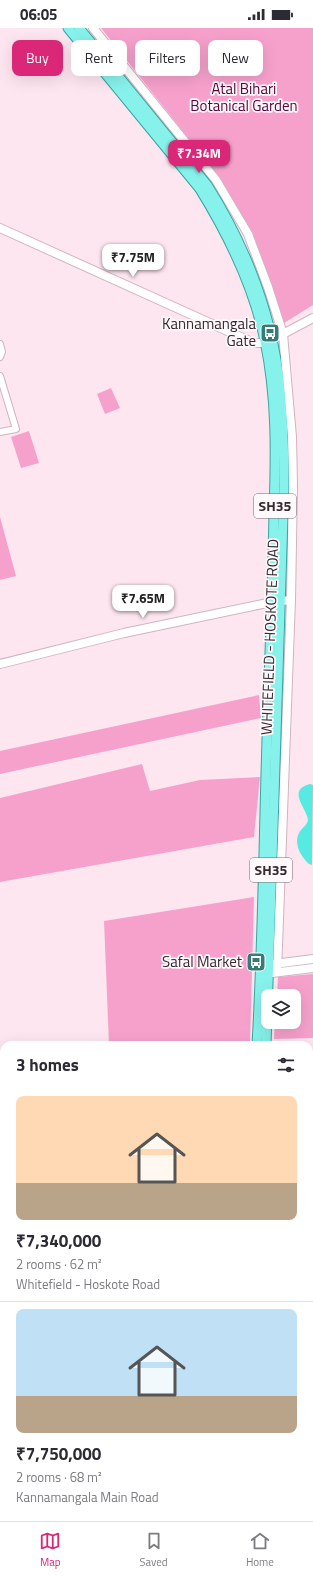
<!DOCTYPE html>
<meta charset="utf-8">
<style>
:root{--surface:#fff;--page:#f7f7f7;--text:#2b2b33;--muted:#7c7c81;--line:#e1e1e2;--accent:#db2777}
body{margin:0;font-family:"Titillium Web",sans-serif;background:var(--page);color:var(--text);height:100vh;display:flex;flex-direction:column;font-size:15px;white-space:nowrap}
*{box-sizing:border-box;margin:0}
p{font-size:13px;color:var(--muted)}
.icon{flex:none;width:22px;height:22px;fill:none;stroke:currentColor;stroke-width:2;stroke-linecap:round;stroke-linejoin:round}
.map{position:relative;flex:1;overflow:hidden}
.drawer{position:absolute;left:0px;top:1013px;width:313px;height:480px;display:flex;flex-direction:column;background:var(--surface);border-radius:12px 12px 0 0;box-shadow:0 4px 16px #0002}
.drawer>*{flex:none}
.top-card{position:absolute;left:12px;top:12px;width:289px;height:36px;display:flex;gap:8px}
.buttons{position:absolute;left:261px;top:961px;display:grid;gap:8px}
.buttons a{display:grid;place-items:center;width:40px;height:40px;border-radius:8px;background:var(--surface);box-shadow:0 4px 16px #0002;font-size:20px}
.price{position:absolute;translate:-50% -34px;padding:0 9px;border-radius:8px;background:#fff;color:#222;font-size:13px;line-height:26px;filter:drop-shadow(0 1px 2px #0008)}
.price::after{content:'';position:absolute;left:50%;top:24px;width:12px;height:9px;margin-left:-6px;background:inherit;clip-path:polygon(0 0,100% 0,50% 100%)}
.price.active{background:var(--accent);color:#fff}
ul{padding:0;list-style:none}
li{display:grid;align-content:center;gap:8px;height:212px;padding:0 16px}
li+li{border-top:1px solid var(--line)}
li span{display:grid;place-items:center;height:124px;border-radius:8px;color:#555}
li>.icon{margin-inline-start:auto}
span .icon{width:72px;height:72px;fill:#fffc;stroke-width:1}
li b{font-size:17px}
h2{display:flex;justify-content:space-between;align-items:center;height:48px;padding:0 16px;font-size:17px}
.tag{padding:0 14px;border-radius:8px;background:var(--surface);box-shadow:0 4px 16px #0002;font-size:14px;line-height:36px}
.tag.active{background:var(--accent);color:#fff}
.status{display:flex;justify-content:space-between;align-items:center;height:28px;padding:0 20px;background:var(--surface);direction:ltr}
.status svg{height:11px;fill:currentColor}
.tabs{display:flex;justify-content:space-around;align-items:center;height:56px;border-top:1px solid var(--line);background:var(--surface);font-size:11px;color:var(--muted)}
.tabs a{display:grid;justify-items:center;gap:2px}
.tabs .active{color:var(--accent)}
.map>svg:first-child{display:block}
</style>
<div class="status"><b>06:05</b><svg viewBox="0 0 49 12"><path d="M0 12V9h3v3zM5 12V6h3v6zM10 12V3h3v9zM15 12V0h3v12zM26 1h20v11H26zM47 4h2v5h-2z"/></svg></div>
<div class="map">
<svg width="313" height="1493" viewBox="0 0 313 1493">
<rect width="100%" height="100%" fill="#fee6f1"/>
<!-- green -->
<g fill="#f6a1cc">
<path d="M101,0h212v277l-29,18 -35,-93 -29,-52z"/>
<path d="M111,360l9,20 -15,6 -8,-20z"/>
<path d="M29,403l10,32 -18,5 -10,-31z"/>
<path d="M0,489l16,59 -16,4z"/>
<path d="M259,667l2,23 -261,56v-23z"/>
<path d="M142,736l8,27 50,-11 60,-3 -6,60 -254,45v-84z"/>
<path d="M254,869l-4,148h-141l-5,-124z"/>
<path d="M313,946v64l-39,1 1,-17h19v-26h-17l1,-19z"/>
<path d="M309,1025l4,1v41h-4z"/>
<path d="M0,1280l4,1v116l-4,-1z"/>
<path d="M2,1446h2v43h28v4h-31z"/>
</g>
<!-- water -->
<path fill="#57eae0" d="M310,756l3,1 -1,80 -3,-1c-9,-8 -17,-23 -8,-34 3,-4 6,-5 7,-10 -1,-12 -22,-30 2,-36z"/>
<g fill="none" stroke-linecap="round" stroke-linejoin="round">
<defs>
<g id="street">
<path d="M0,316l2,8 -2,5"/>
<path d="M0,348l16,53 -16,3"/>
<path d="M70,1493v-4"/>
<path d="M132,1493v-4"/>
</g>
<g id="secondary">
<path d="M93,0l123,152 32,54 20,53 15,47 9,103 1,48 -2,115 -14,372"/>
<path d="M0,200l254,115h12l47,-25"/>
<path d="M0,636l124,-31 148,-31 19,-2"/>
<path d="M274,936l39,-5"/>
<path d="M272,945l41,-5"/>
<path d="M309,1350l4,-5"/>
<path d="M309,1366l4,-5"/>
</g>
<g id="primary">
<path d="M68,0l132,161c29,47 54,98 65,152 12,57 11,113 9,170 -1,57 -3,114 -5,171 -5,121 -5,242 -12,363"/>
<path d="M79,0l128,157c39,62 66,132 73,205 3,32 4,63 4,95l-18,560"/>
<path d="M294,1489l1,4"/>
<path d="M303,1489l1,4"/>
</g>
</defs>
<!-- street casing -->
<use href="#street" stroke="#d0b4c1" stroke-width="8"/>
<!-- secondary casing -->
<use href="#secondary" stroke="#d0b4c1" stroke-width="10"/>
<!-- primary casing -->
<use href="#primary" stroke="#36a6a1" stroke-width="11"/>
<!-- street -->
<use href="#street" stroke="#fff" stroke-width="6"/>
<!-- secondary -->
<use href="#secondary" stroke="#fff" stroke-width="8"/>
<!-- primary -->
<use href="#primary" stroke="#87f2eb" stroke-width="9"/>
</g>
<!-- icons -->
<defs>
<symbol id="bus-square" viewBox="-11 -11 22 22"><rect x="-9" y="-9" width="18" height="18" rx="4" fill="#347c76" stroke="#fff9fc"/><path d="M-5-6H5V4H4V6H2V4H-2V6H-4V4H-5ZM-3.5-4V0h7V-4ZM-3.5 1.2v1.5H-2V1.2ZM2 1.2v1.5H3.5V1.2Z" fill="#fff"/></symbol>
</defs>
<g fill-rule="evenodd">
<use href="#bus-square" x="259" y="294" width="22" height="22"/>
<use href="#bus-square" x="245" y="923" width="22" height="22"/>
</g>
<g text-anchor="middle" stroke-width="3.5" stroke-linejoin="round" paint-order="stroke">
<!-- shield labels -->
<g fill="#fff9fc" stroke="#72686c" stroke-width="1">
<rect x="254" y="466" width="42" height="24" rx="3"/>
<rect x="250" y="830" width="42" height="24" rx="3"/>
</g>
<g font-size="14" font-weight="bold" fill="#352a2f">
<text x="275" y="483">SH35</text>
<text x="271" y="847">SH35</text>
</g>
<!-- park labels -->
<g font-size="15" fill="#570339" stroke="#fff9fc">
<text x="244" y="66">Atal Bihari<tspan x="244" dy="17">Botanical Garden</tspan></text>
</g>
<!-- poi labels -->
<g font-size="15" fill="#352a2f" stroke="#fff9fc" text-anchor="end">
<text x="256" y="301">Kannamangala<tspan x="256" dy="17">Gate</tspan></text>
<text x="242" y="939">Safal Market</text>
</g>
<!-- street labels -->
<g font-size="15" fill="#352a2f" stroke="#fff9fc">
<text transform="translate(270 609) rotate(-88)" y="5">WHITEFIELD - HOSKOTE ROAD</text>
</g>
</g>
</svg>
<div class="buttons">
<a><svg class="icon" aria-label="layers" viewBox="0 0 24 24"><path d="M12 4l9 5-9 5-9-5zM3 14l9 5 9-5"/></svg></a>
</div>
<b class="price active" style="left:199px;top:146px">₹7.34M</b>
<b class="price" style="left:133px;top:250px">₹7.75M</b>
<b class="price" style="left:143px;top:591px">₹7.65M</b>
<div class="top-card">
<a class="tag active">Buy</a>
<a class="tag">Rent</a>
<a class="tag">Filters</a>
<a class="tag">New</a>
</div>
<section class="drawer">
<h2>3 homes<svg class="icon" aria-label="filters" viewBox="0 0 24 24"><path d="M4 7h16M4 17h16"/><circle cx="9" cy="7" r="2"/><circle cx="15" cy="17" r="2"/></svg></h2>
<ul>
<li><span style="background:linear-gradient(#ffd9b3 70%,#b9a48a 0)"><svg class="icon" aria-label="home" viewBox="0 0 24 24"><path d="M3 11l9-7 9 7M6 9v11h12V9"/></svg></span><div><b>₹7,340,000</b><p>2 rooms · 62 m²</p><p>Whitefield - Hoskote Road</p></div></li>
<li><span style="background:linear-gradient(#bfe0f5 70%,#b9a48a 0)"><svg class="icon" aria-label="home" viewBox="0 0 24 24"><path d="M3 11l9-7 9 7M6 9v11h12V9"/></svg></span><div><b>₹7,750,000</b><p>2 rooms · 68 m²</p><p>Kannamangala Main Road</p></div></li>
</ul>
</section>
</div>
<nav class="tabs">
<a class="active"><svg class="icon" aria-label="map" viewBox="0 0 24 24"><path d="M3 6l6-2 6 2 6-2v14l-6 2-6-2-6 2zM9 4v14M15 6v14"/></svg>Map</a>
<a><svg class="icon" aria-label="saved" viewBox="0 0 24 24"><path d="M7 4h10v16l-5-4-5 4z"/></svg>Saved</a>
<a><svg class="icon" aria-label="home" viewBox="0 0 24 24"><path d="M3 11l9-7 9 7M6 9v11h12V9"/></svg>Home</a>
</nav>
